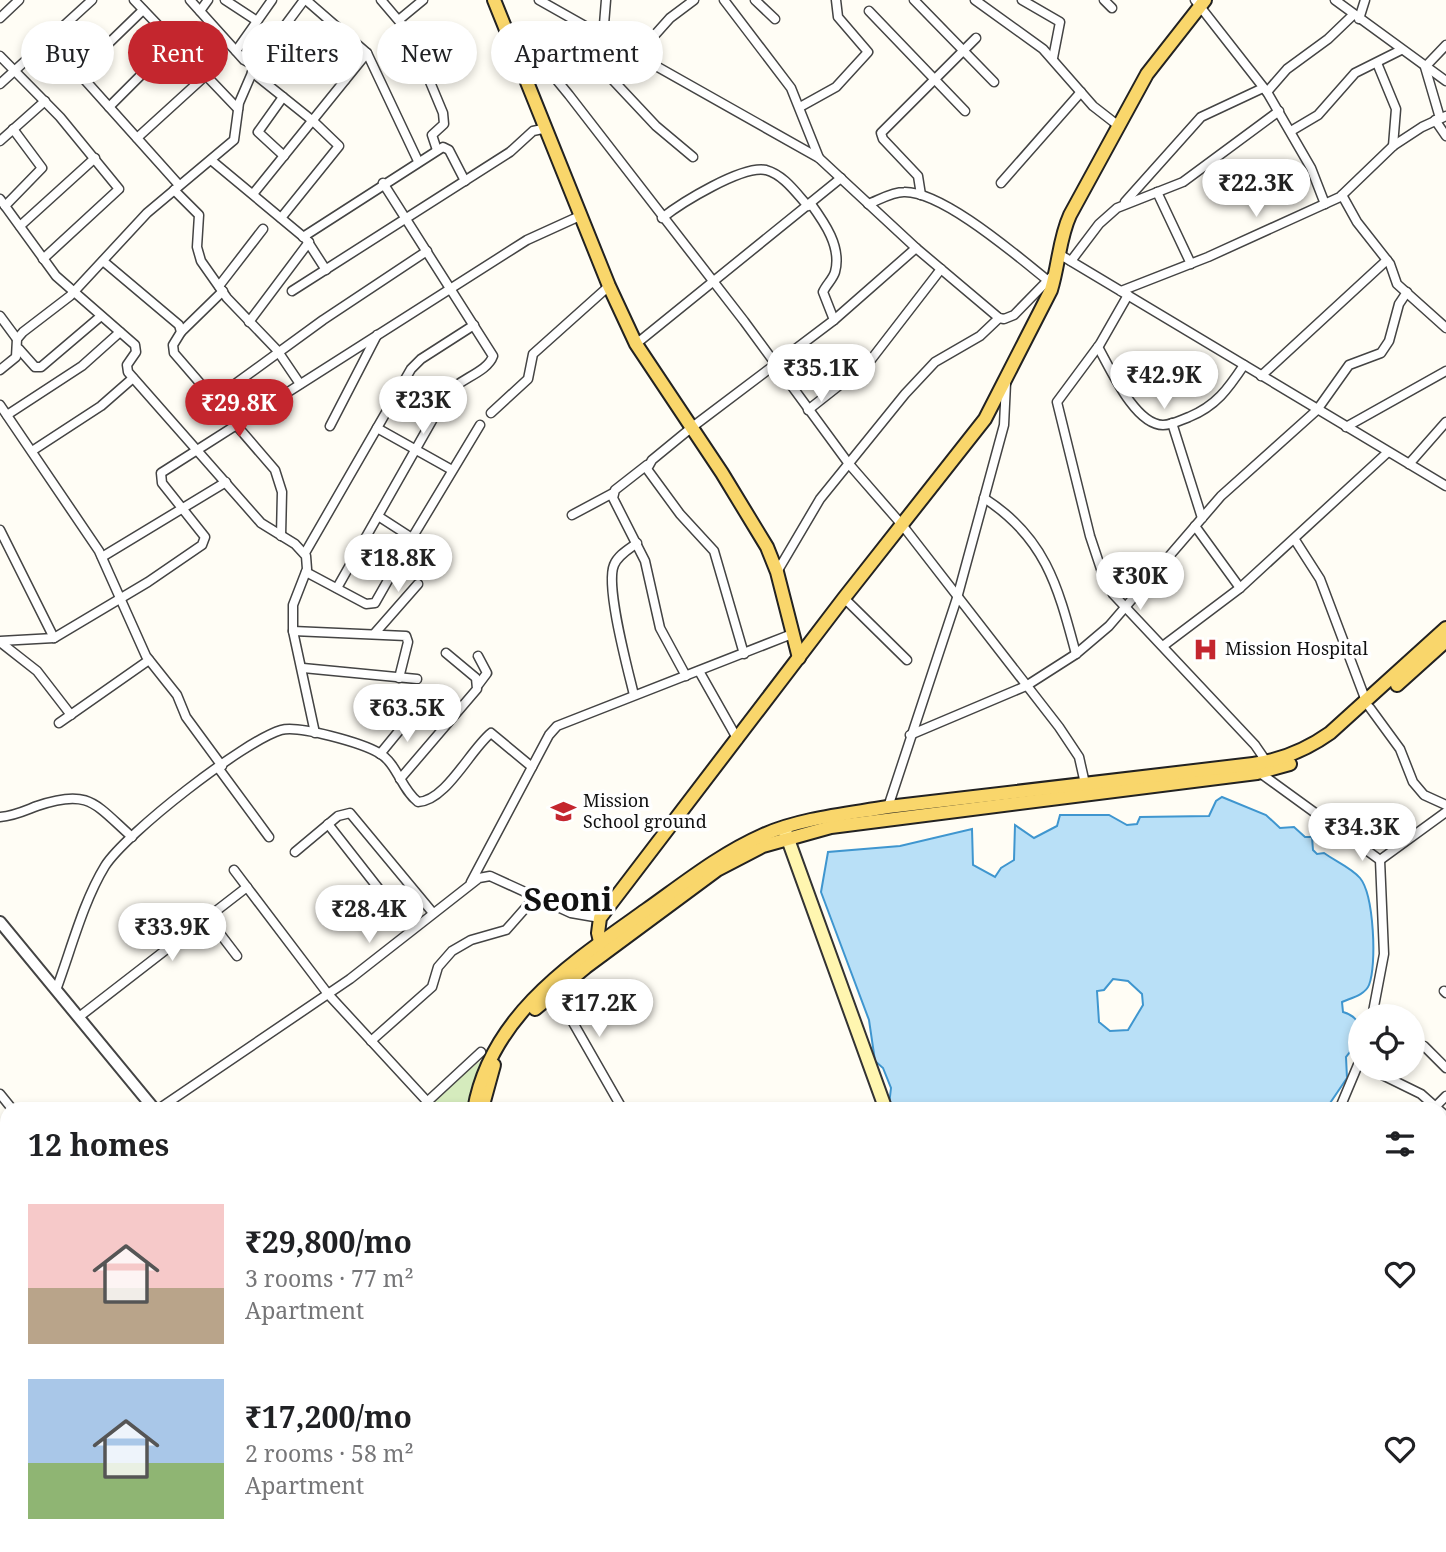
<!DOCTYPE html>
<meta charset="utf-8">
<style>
:root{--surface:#fff;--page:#f6f6f6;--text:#202124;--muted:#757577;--accent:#c4262e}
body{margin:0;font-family:"Noto Serif",serif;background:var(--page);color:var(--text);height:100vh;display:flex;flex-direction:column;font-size:26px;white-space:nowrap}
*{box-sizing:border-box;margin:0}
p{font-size:23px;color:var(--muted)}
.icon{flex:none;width:38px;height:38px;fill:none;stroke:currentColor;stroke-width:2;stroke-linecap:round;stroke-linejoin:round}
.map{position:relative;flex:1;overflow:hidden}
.panel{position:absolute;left:0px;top:1102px;width:1447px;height:450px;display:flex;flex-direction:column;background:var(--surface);border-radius:21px 21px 0 0;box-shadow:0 4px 10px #0003}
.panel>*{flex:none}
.hud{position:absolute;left:21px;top:21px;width:700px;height:63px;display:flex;gap:14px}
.controls{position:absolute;left:1348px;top:1004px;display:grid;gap:14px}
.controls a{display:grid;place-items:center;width:77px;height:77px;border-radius:50%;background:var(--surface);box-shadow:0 4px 10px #0003;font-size:35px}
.price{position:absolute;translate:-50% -60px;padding:0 16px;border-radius:24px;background:#fff;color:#222;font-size:23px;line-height:46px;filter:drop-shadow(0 2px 4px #0008)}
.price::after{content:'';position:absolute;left:50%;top:42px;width:21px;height:16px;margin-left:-10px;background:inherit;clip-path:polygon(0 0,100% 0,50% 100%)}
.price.selected{background:var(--accent);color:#fff}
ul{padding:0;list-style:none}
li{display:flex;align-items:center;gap:21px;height:175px;padding:0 28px}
li span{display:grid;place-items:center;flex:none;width:196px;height:140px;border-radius:0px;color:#555}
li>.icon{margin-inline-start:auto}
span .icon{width:84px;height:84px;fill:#fffc;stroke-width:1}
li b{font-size:30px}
h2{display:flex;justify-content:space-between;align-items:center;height:84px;padding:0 28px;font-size:30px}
.tag{padding:0 24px;border-radius:32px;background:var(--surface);box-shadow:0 4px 10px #0003;font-size:24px;line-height:63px}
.tag.selected{background:var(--accent);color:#fff}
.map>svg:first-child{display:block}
</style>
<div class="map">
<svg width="1446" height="1552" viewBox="0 0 1446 1552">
<rect width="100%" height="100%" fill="#fffdf5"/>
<!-- green -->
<path fill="#d5ebbd" d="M484,1058l-11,51h-35l-8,-8z"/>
<!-- water -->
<path fill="#b9e0f7" stroke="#3f96cf" stroke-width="2" fill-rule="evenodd" d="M1222,797l44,18 14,13 14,-1 11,10h7l1,13 4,4 7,-1c11,8 28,15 36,25 14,17 17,87 9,107 -4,10 -18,13 -27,17l1,10c25,7 16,30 3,45l1,21 -21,31h-432l-5,-4 2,-17 -8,-20 -8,-7 -6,-41 -48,-128 7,-40 72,-6 72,-17 1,36 22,12 6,-9 13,-8 1,-35 19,13 23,-12 3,-11h49l18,10 10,-1 3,-7 69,-1 7,-15zM1113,979l15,2 14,13 1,11 -15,25 -18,1 -11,-9 -2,-31 7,-1z"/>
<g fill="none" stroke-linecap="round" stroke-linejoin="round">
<defs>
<g id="minor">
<path d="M134,0l104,109"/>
<path d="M190,0l54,60 11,6"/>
<path d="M225,0l32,21"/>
<path d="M306,0l61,53 51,108"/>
<path d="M381,0l29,34 33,79 1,11 -12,11 5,15"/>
<path d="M539,0l280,158 97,90 83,70 5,1 10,-4 41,-42"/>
<path d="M724,0l67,88 28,70"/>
<path d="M755,0l20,19"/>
<path d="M914,0l80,82"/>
<path d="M975,0l68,49 50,57 27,21"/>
<path d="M1022,0l38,22 -7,36"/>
<path d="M1104,0l8,8"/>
<path d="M1195,0l72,92 44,76 14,36"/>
<path d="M1335,0l111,81"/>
<path d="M200,11l8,-11"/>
<path d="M869,11l96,100"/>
<path d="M0,18l19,-18"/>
<path d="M400,19l23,-19"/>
<path d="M1359,19l6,-19"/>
<path d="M282,31l63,49"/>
<path d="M603,37l3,-37"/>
<path d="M512,40l25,16 32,39 175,226 105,143 54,62 156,201 20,30 7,31"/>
<path d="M50,41l129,144"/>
<path d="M236,51l36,-51"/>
<path d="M0,56l60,61 59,72 -76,70"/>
<path d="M636,56l34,-38 24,-18"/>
<path d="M1377,63l19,46 -3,37"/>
<path d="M252,72l61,49 26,25 -58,72"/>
<path d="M595,73l16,-31"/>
<path d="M77,74l66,-64"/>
<path d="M553,76l31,-4 26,5 46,49 37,31"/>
<path d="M0,84l92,-84"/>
<path d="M1267,92l20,-23 41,-30 25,-24"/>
<path d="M283,97l-25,35 26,24"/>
<path d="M109,107l64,-64"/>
<path d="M800,107l36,-20 32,-35 -30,-35 -2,-17"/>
<path d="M1440,118l-15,-51 21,-22"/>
<path d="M1435,120l11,16"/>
<path d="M1291,131l27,-16 37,-42 46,-23"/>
<path d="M137,138l67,-61"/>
<path d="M0,141l45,-40"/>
<path d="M211,160l95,79 20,31"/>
<path d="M1001,183l80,-91"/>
<path d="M174,190l25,25 -2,32 4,14 26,37 50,52 23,34"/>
<path d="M1157,192l34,72"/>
<path d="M253,194l114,-141"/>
<path d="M921,195l-3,-19 -35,-37 -2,-6 95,-95"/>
<path d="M1342,195l15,27 33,42 7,20 49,44"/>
<path d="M0,199l56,77 79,69 1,7 -9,13 1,7 133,151 34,21 11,12 1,13 -14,36v26l22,102"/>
<path d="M1125,202l76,-85 62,-29"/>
<path d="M868,204c11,-4 24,-12 36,-12 38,-1 112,63 142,87"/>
<path d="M5,206l37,-38 -29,-39"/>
<path d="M662,218c19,-15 80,-53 104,-48 18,5 30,23 42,36"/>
<path d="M20,226l75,-68"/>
<path d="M303,237l140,-90 6,3 16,31"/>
<path d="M1059,254l387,232"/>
<path d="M103,261l76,64 2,7 -8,13 1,8 101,117 7,22 -1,44"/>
<path d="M1071,261l28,-37 18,-16 66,-26 96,-71"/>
<path d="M219,286l44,-57"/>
<path d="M292,291l218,-139 23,-21 14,-3"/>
<path d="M1121,291l87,-34 132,-60 53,-51 29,-19 24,-11"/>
<path d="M1128,295l-28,49 -43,58 33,134 12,36 11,22 142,151 13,19"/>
<path d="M0,316l17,23"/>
<path d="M834,320l82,-72"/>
<path d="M249,322l60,-80"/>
<path d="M181,332l42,-41"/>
<path d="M636,344l205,-166"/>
<path d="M1098,347c12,21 37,78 65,78 9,0 18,-5 26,-8 27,-11 39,-28 55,-52"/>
<path d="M19,349l16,18h6l60,-51"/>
<path d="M0,370l16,-13 1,-18 6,-7 47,-36 77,-83 87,-73 5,-37 16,-37 49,-66"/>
<path d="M1261,376l126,-116"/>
<path d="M213,400l110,-80 104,-69"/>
<path d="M0,405l99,146 47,105 31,39 9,22 36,49"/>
<path d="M808,410l62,-49 71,-92"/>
<path d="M491,413l37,-34 5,-25 76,-68"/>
<path d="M7,415l75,-49 38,-34"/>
<path d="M1172,423l30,95"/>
<path d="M330,426l47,-91"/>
<path d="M1346,427l100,-56"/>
<path d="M377,428l75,42"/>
<path d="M32,451l69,-45 32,-28"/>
<path d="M1409,464l37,-42"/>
<path d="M647,465l-32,25 -2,8 32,63 15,67 26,48"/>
<path d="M984,498c62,40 74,89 92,156"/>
<path d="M572,515l41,-22"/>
<path d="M1195,526l45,62"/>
<path d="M0,530l54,108"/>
<path d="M412,538l68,-113"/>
<path d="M1295,540l25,39 46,122"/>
<path d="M305,553l106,-184 10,-10 53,-34"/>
<path d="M102,557l124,-75"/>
<path d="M306,572l60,32 9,-1 37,-65 -34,-22"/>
<path d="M777,572l43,-73 85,-105 30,-32 45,-26 19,-18"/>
<path d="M337,588l110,-194c11,-15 40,-21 46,-38l-110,-173"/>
<path d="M844,598l63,62"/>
<path d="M293,631l113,5 2,6 -9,36"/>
<path d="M375,633l43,-49"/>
<path d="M0,641l54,-3 94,-56 54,-37 3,-8 -43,-54 -1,-10 366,-233 55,-25"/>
<path d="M0,642l37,29 34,44"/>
<path d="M1163,646l77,-58 148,-136"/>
<path d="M744,654l-30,-103 -34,-37 -33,-45 5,-9 39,-32 143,-108 -11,-28c3,-7 10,-13 12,-20 7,-25 -11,-50 -24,-68"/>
<path d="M478,656l9,17 -9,12"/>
<path d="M303,668l114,11"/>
<path d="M699,671l39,69"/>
<path d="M634,695c-6,-25 -29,-109 -20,-130 4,-10 15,-16 23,-22"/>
<path d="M1370,708l30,41 13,33 11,13 22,10"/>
<path d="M59,723l90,-63"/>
<path d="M910,735l116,-49 50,-32 33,-28 112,-130 96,-86 32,-45 32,-12 8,-12 10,-37 8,-12"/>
<path d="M380,754l32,-39"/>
<path d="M219,769l50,68"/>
<path d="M1256,770l124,90 4,94 -12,63"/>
<path d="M400,779l77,-90 -1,-11 -30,-25"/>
<path d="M888,807l69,-209 47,-173 2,-42"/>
<path d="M0,817c14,-1 24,-6 37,-11 52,-18 58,-2 95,31"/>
<path d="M328,824l83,106"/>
<path d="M295,852l43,-36 12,-3 83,100"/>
<path d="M1380,860l66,-48"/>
<path d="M234,870l94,124 107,116"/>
<path d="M471,882l78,-147 8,-9 235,-92"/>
<path d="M208,918l29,38"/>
<path d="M56,990c15,-40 27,-88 49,-124 21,-33 139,-125 176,-136 18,-5 81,13 98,23 18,10 22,36 39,49 28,-1 52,-52 73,-69l41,34"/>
<path d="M555,991l68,119"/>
<path d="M1444,991l2,2"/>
<path d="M79,1017l168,-130"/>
<path d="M371,1041l61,-54 6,-20 14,-16 19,-11 35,-10 30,-34"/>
<path d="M1424,1046l22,22"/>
<path d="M1370,1069l51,25 25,22"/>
<path d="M0,1094l13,16"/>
<path d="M427,1102l54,-50"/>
<path d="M157,1110l193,-131 129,-101 11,-2 81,37 29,5"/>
<path d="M1339,1110l21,-50"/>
<path d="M1432,1110l14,-14"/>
<path d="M1440,1182l6,6"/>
<path d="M0,1248l7,-7"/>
<path d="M0,1404l7,-6"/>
<path d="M1440,1479l6,6"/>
<path d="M440,1545l7,7"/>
<path d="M1098,1545l6,7"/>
<path d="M1192,1545l6,7"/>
<path d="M1237,1545l7,7"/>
<path d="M1419,1545l8,7"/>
<path d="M383,1552l6,-7"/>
<path d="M453,1552l7,-7"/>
<path d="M693,1552l15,-7"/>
<path d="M751,1552l8,-7"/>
<path d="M820,1552l7,-7"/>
<path d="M915,1552l6,-7"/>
</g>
<g id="tertiary">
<path d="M0,922l155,188"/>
<path d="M576,1545l7,7"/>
<path d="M999,1552l6,-7"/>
</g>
<g id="secondary">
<path d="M785,831l101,279"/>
<path d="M1029,1545l3,7"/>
</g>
<g id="primary">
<path d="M494,0l115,286 27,58 86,129 45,74 10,25 22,86"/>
<path d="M1397,685l49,-44"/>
<path d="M603,954l-5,-21 2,-15 244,-320 141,-179 66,-129c8,-26 8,-51 19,-75l77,-141 58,-74"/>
<path d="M535,1009l51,-42 131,-97 46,-24 68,-19 426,-54 33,-9"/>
<path d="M483,1105l11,-40"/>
<path d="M474,1110c16,-95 99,-148 172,-200 38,-27 74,-56 117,-75 38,-17 84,-21 125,-28l365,-43c29,-4 53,-14 77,-31l116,-105"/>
<path d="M214,1552l5,-7"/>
<path d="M226,1552l5,-7"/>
</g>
</defs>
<!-- minor casing -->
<use href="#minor" stroke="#444" stroke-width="11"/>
<!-- tertiary casing -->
<use href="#tertiary" stroke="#444" stroke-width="14"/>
<!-- secondary casing -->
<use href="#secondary" stroke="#333" stroke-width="16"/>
<!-- primary casing -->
<use href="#primary" stroke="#222" stroke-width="16"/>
<!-- minor -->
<use href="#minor" stroke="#fff" stroke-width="8"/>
<!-- tertiary -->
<use href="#tertiary" stroke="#fff" stroke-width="10"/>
<!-- secondary -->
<use href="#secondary" stroke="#fff6b0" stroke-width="12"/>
<!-- primary -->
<use href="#primary" stroke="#f9d66b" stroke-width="12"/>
</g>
<!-- icons -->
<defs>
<symbol id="hospital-bare" viewBox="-9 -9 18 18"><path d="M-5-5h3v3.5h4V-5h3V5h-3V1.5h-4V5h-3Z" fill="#c4262e" stroke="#fff" stroke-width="2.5" paint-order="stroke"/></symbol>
<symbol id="school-bare" viewBox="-9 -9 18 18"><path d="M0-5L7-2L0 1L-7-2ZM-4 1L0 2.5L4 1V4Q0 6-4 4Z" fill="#c4262e" stroke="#fff" stroke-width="2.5" paint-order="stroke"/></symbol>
</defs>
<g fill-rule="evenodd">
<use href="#hospital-bare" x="1188" y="632" width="35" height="35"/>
<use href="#school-bare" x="546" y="794" width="35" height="35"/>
</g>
<g text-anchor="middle" stroke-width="7" stroke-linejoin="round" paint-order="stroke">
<!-- poi labels -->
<g font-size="18" fill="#111" stroke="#fff" text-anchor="start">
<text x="1225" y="655">Mission Hospital</text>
<text x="583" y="807">Mission<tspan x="583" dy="21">School ground</tspan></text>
</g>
<!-- town labels -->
<g font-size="32" font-weight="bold" fill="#111" stroke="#fff">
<text x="568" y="911">Seoni</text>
</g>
</g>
</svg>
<div class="controls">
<a><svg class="icon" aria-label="locate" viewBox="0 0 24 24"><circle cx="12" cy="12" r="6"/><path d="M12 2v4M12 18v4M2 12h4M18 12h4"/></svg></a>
</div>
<b class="price" style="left:1256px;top:219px">₹22.3K</b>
<b class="price" style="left:821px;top:404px">₹35.1K</b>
<b class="price" style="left:1164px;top:411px">₹42.9K</b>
<b class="price" style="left:423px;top:436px">₹23K</b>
<b class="price selected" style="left:239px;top:439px">₹29.8K</b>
<b class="price" style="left:398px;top:594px">₹18.8K</b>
<b class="price" style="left:1140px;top:612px">₹30K</b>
<b class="price" style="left:407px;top:744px">₹63.5K</b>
<b class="price" style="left:1362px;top:863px">₹34.3K</b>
<b class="price" style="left:369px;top:945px">₹28.4K</b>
<b class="price" style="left:172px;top:963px">₹33.9K</b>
<b class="price" style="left:599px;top:1039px">₹17.2K</b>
<div class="hud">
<a class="tag">Buy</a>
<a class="tag selected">Rent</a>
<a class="tag">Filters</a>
<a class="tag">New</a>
<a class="tag">Apartment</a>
</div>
<section class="panel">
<h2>12 homes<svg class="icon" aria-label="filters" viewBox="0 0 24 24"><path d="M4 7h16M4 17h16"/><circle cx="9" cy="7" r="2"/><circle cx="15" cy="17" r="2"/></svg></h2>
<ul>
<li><span style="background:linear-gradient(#f6c9c9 60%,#b9a48a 0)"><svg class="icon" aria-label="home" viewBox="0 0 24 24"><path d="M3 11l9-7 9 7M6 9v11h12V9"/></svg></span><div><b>₹29,800/mo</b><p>3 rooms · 77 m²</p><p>Apartment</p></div><svg class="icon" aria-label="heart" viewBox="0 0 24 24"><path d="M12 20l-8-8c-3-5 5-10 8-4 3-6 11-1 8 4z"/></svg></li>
<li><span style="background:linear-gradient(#a9c7e8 60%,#8fb573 0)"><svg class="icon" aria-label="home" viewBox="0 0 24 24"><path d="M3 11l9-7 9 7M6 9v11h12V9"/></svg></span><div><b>₹17,200/mo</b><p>2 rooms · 58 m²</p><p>Apartment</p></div><svg class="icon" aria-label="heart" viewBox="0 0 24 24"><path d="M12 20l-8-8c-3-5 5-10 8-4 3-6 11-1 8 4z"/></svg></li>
</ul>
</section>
</div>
